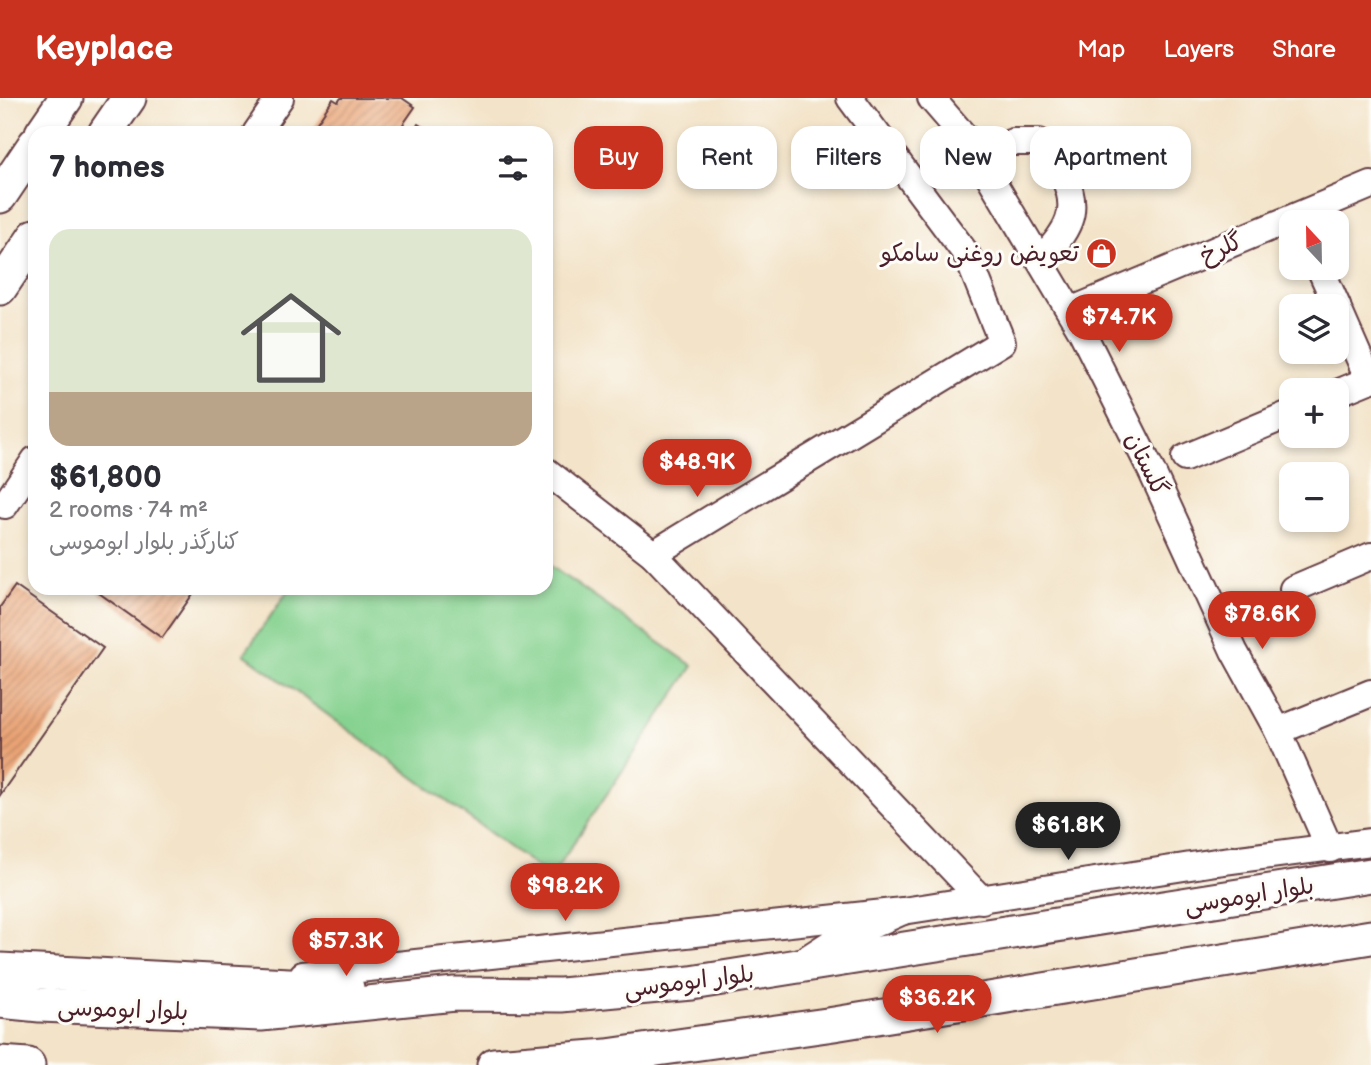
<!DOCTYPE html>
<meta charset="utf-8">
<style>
:root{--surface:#fff;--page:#f7f7f7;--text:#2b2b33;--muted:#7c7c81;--line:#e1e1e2;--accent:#c8321e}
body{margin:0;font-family:"Balsamiq Sans","Playpen Sans Arabic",sans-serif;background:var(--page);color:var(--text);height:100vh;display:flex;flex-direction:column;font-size:26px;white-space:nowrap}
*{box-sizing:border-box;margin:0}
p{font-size:23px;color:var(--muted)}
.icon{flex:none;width:38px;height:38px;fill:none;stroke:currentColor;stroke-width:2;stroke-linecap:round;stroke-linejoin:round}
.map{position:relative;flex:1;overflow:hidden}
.sheet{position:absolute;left:28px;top:28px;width:525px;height:469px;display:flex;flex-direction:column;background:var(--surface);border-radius:21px;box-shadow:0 4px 10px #0003}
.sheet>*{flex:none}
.banner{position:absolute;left:574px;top:28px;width:665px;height:63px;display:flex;gap:14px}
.needle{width:46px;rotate:338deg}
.controls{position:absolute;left:1279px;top:112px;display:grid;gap:14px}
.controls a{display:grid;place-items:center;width:70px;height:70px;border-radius:14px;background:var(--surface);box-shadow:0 4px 10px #0003;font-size:35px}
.price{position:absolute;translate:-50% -60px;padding:0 16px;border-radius:24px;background:var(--accent);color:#fff;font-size:23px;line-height:46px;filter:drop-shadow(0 2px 4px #0008)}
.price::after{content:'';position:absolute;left:50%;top:42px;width:21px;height:16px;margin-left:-10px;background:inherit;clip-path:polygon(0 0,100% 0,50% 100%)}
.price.current{background:#222;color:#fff}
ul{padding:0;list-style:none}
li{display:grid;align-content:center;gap:14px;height:371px;padding:0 21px}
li+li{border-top:2px solid var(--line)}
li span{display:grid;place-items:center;height:217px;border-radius:21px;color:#555}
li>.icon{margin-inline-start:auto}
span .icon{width:126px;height:126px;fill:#fffc;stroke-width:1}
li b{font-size:30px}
h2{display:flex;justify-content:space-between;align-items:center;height:84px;padding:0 21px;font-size:30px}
.tag{padding:0 24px;border-radius:21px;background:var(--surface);box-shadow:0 4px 10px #0003;font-size:24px;line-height:63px}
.tag.current{background:var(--accent);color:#fff}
header{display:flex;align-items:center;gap:42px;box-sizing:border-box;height:98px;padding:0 35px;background:var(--accent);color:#fff}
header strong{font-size:33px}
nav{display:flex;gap:38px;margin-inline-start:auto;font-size:24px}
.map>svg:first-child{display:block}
</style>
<header>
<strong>Keyplace</strong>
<nav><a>Map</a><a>Layers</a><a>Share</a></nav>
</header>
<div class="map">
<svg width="1371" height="967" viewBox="0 0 1371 967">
<defs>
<pattern id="building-hatch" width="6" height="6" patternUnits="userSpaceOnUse" patternTransform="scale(1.75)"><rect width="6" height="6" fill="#e9a375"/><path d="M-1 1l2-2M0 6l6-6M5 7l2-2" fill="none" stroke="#bf8460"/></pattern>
</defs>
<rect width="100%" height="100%" fill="#fdfcf7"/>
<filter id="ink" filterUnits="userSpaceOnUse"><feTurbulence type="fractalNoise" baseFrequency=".0143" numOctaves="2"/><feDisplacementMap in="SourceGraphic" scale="14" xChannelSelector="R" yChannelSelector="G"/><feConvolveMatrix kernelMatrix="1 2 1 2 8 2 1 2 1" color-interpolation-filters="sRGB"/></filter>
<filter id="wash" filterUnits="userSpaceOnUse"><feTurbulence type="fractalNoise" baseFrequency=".00686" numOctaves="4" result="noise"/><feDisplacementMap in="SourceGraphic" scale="28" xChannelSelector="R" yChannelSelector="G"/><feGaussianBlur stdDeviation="1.57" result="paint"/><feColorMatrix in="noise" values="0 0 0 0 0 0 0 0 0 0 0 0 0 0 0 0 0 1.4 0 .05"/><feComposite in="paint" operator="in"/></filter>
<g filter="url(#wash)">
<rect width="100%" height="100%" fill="#f3e3c8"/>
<!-- pitch -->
<path fill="#86d290" stroke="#68785e" stroke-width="2" d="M546,465l147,103 -142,211 -307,-223 46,-66h256z"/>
<g id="blocks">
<!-- building -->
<g fill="url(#building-hatch)">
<path d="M341,0h61l13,9 -18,26h-21l-8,-5 -3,5 -6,-3 -2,3h-47l23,-34 5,3z"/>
<path d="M418,26l14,9h-20z"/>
<path d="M15,488l88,62 -103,147v-188z"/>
<path d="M92,490h105l-35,50z"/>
</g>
</g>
</g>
<g filter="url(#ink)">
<use href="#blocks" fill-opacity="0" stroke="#633c43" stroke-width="2"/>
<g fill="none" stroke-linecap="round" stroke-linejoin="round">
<defs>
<g id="minor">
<path d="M850,0l117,157 35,87 -349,212 329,346"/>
<path d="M931,0l38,44 112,188 71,142 82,179 44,80 52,118"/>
<path d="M256,35l24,-35"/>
<path d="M977,58l36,-14h26c14,11 18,19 25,35 18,37 1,55 -23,83"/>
<path d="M1320,170l17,38"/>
<path d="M1337,209l32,73"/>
<path d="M1070,213l301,-126"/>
<path d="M1337,295l34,-14"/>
<path d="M1185,360l107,-45"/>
<path d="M546,373l107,83"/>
<path d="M5,407l30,-45"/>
<path d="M1293,491l78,-33"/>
<path d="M1278,633l93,-38"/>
<path d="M799,866l34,-22 70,-31 313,-49 155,-20"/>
<path d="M303,877l600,-64"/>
</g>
<g id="major">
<path d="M42,35l24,-35"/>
<path d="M105,35l24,-35"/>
<path d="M0,98l35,-52"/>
<path d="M0,190l35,-52"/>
<path d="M0,872l347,18"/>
<path d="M0,903l40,4 221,9 194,-20 106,1 130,-12 680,-108"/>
<path d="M0,965l28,2"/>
<path d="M494,967l113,-9 227,-32 537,-87"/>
</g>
</defs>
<!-- minor casing -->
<use href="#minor" stroke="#633c43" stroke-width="30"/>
<!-- major casing -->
<use href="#major" stroke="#633c43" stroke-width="37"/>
<!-- minor -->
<use href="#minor" stroke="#fff" stroke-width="26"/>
<!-- major -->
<use href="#major" stroke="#fff" stroke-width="33"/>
</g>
</g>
<!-- icons -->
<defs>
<symbol id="shop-disc" viewBox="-11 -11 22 22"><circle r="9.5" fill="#c8321e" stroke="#fdfcf7"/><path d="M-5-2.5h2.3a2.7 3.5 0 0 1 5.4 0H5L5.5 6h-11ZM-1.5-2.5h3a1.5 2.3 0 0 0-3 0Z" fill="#fff"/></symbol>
</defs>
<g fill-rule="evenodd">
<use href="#shop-disc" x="1084" y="138" width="35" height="35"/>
</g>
<g text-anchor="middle" stroke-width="6" stroke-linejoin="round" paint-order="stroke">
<!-- street labels -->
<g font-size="24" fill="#4a1f2b" stroke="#fdfcf7">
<text transform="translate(1221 150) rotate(-23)" y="8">گلرخ</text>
<text transform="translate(1147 366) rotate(64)" y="8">گلستان</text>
<text transform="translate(1249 797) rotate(-9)" y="8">بلوار ابوموسی</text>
<text transform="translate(689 883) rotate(-7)" y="8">بلوار ابوموسی</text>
<text transform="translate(123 911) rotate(2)" y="8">بلوار ابوموسی</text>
</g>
<!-- poi labels -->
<g font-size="24" fill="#4a1f2b" stroke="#fdfcf7" text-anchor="end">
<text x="1079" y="163">تعویض روغنی سامکو</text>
</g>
</g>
</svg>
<div class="controls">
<a><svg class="needle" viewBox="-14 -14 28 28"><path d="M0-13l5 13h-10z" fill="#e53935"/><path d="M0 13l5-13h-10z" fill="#7c7c81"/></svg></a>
<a><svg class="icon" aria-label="layers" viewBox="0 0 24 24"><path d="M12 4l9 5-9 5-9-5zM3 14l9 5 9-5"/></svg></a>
<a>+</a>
<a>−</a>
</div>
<b class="price" style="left:1119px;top:256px">$74.7K</b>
<b class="price" style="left:697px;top:401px">$48.9K</b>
<b class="price" style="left:1262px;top:553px">$78.6K</b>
<b class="price current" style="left:1068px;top:764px">$61.8K</b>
<b class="price" style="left:565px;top:825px">$98.2K</b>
<b class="price" style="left:346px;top:880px">$57.3K</b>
<b class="price" style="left:937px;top:937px">$36.2K</b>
<div class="banner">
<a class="tag current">Buy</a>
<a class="tag">Rent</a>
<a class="tag">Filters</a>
<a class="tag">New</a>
<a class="tag">Apartment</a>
</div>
<section class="sheet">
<h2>7 homes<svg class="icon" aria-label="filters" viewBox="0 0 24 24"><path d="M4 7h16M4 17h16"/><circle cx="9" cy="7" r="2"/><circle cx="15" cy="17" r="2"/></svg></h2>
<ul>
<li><span style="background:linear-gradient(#dfe7d0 75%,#b9a48a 0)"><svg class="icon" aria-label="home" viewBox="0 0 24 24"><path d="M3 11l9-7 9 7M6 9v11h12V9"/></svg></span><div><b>$61,800</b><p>2 rooms · 74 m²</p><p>کنارگذر بلوار ابوموسی</p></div></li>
</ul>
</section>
</div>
